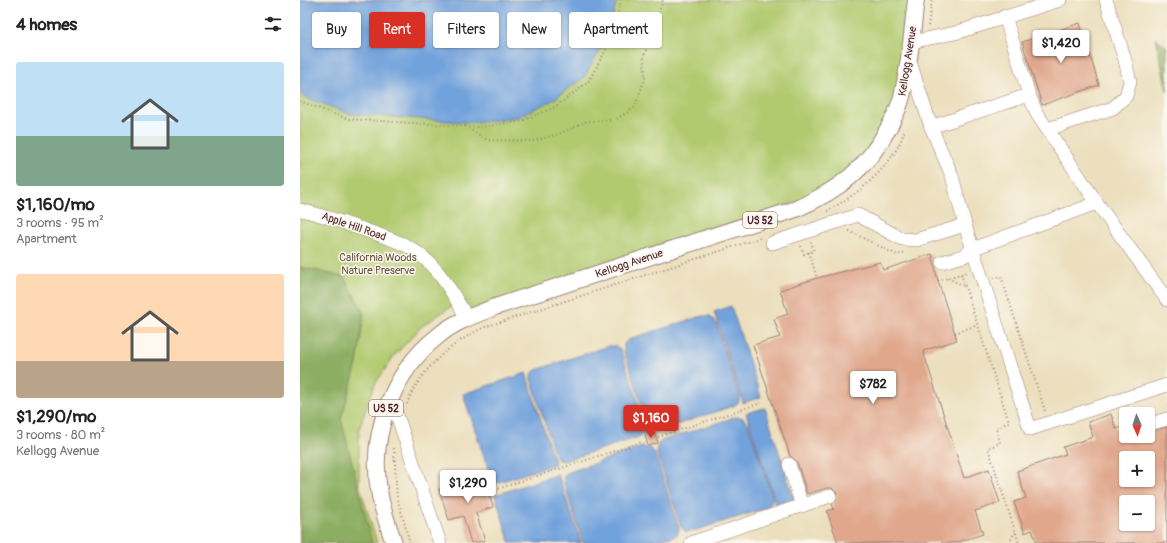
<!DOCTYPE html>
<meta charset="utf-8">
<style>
:root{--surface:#fff;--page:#f2f2f2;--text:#222;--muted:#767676;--accent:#d93025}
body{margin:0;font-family:Pangolin,sans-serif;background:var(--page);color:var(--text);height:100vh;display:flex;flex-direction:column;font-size:15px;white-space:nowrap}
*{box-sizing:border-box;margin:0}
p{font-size:13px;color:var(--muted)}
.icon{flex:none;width:22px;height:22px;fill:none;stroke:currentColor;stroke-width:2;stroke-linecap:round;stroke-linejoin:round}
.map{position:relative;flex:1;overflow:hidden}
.drawer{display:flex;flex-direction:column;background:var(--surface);width:300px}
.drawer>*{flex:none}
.hud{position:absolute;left:12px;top:12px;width:380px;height:36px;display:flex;gap:8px}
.needle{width:26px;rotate:177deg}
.buttons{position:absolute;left:819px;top:407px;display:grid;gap:8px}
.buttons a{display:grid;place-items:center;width:36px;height:36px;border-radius:4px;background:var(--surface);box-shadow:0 1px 3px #0004;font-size:20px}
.price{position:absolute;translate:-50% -34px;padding:0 9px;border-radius:4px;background:#fff;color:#222;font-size:13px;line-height:26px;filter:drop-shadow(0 1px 2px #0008)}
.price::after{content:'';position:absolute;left:50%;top:24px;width:12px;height:9px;margin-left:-6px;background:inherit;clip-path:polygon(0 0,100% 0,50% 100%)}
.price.selected{background:var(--accent);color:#fff}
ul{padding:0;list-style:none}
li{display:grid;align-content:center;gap:8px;height:212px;padding:0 16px}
li span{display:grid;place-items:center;height:124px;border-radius:4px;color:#555}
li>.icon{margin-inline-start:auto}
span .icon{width:72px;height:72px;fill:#fffc;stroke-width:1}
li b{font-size:17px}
h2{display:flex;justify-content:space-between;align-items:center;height:48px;padding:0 16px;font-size:17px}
.tag{padding:0 14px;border-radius:4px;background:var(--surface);box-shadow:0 1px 3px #0004;font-size:14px;line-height:36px}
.tag.selected{background:var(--accent);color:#fff}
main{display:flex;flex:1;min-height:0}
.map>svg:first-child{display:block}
</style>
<main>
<section class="drawer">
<h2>4 homes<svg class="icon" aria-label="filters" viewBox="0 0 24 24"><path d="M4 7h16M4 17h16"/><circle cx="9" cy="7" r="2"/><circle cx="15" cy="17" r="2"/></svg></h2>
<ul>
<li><span style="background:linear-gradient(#bfe0f5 60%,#7fa58c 0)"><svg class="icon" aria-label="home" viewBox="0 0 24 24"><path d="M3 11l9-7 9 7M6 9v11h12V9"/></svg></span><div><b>$1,160/mo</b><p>3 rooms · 95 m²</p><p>Apartment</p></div></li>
<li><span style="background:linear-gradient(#ffd9b3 70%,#b9a48a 0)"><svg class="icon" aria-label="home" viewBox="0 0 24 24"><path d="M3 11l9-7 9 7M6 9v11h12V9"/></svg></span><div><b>$1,290/mo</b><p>3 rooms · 80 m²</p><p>Kellogg Avenue</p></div></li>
</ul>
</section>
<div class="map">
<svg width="867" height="543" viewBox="0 0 867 543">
<rect width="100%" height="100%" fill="#fbf7ec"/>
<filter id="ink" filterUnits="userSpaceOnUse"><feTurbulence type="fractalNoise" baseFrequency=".025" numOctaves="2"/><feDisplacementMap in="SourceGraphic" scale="8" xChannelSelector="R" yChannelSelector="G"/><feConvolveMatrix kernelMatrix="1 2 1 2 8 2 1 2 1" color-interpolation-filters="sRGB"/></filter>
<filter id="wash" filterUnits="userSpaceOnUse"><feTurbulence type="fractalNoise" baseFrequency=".012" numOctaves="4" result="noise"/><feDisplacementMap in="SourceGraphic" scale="16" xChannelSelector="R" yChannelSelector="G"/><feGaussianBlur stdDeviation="0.9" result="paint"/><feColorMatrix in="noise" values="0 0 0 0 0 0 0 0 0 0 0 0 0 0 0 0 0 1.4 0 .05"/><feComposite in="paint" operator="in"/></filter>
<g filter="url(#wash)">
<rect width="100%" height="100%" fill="#ebdfbd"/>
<!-- green -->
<path fill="#b1ca70" stroke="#7e744e" d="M0,0h616l-20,113 -60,75 -369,130 -8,-15 -12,6 -26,18 -27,29 -19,28 -16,45v55l18,59h-77z"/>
<!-- forest -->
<g fill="#8cae62" stroke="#6b6646">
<path d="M856,38l11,9v44z"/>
<path d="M0,267l44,10 20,37 -7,50 -16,55 31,124h-72z"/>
</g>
<!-- water -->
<g fill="#72a2dc" stroke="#5e6084">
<path d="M0,0h317l-10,39 -23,38 -31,23 -36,17 -38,5h-16l-113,-8 -46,-17 -4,-4z"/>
<path d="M431,306l30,91 -18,6 -29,-91z"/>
<path d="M402,316h8l5,5 24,74v7l-6,4 -75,25 -5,-1 -5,-5 -24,-74v-7l6,-5z"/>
<path d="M308,346h8l5,5 25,75 -1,7 -6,4 -75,24 -6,-1 -3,-5 -24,-76v-5l5,-4z"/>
<path d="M226,373l29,91 -62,20 -30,-90z"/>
<path d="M465,408l29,91 -18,6 -30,-92z"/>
<path d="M436,417l7,1 5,6 24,72v6l-5,6 -74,23 -7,1 -5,-5 -24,-74v-7l4,-5z"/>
<path d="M342,447l8,1 5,6 24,74c0,1 -1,6 -1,6 -10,9 -77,9 -95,9l-19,-60v-7l5,-4z"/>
<path d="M258,474l23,69h-71l-15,-48z"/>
</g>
<g id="blocks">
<!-- building -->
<g fill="#e0a78d" fill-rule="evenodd">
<path d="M780,23l19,62 -57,20 -20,-63z"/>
<path d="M632,254l6,27 19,59 -34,11 41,127 25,-9 11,34 -25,8 8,23 -28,9h-117l-11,-32 7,-2 -2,-5 4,-3 1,-8 -5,-5h-5l-20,6 -10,-32 -7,-6 -37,-111 27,-8 -6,-18 14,-5 -8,-24 37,-12 63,-16 3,8z"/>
<path d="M811,414l5,15 10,-3v10h22v-4l19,-5v116h-130l-5,-13 -7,3 -11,-31 12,-4 -9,-27 49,-17 -3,-7 30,-10 -5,-15zM826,458h22v22h-22zM826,502h22v22h-22z"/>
<path d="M354,432l4,11 -10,3 -3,-11z"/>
<path d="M182,475l11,32 -17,6 9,28 -14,2 -8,-27 -14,4 -10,-31z"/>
</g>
</g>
</g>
<g filter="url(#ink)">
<use href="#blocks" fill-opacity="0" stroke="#9a7f74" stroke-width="1"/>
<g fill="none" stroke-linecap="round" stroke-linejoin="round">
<defs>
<g id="minor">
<path d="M611,42l44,-9 105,-33"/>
<path d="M609,59l22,68 98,-32 -24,-79"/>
<path d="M631,127l21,49 13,49 65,204 137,-44"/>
<path d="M748,129l65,-21 13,-12 4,-14 -5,-22 -19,-60"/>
<path d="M797,203l70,97"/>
<path d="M0,210c20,4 39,11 59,18 15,5 31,10 46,17 30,15 46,45 62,73"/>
<path d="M472,243l86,-28 44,24 14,1 49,-15"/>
<path d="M642,262l22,-6 8,-7 125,-46 -60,-89 -8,-19"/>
<path d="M91,397l49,146"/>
<path d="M850,424l17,-5"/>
<path d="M489,464l13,42"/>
<path d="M391,543l139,-47"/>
</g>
<path id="major" d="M94,543c-5,-15 -11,-31 -14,-47 -12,-58 11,-123 58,-160 16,-14 37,-21 57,-29l301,-98c43,-19 71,-40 93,-82 5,-10 11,-20 13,-31 8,-31 10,-64 14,-96"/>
</defs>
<!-- minor casing -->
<use href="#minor" stroke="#9a7f74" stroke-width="14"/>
<!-- major casing -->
<use href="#major" stroke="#9a7f74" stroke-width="18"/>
<!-- path -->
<g stroke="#9a7f74" stroke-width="2" stroke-dasharray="1 3" stroke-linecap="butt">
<path d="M628,26l4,-26"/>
<path d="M0,101l47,18 132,8 40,-5 36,-15 33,-25 23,-41 10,-41"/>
<path d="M165,126l22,14 46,1 26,-7 28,-13 28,-1 19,-12 11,-29 -1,-23 19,-56"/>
<path d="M527,211c32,-17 68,-46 78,-82"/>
<path d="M549,231l48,24 9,-3"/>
<path d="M501,246l3,8 10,-3 -3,-9"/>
<path d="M509,252l8,26"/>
<path d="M661,274l48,148 -13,6 4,15 -12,5 31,95"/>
<path d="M648,278l16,8"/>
<path d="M694,278l7,-2 44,135"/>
<path d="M638,281l29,-9"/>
<path d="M655,333l22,-8"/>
<path d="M107,404c13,-35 45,-62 78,-77l275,-89"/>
<path d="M358,437l103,-34"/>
<path d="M94,448l3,49 13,46"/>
<path d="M191,491l151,-49"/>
<path d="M709,543l6,-11"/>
</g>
<!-- minor -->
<use href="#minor" stroke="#fff" stroke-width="13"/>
<!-- major -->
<use href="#major" stroke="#fff" stroke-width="16"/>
</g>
</g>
<g text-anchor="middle" stroke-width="3" stroke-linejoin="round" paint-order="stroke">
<!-- shield labels -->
<g fill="#fbf7ec" stroke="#7f6065" stroke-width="1">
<rect x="443" y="212" width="34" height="16" rx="3"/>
<rect x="69" y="400" width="34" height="16" rx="3"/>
</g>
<g font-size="10" font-weight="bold" fill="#4a1f2b">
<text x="460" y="224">US 52</text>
<text x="86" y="412">US 52</text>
</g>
<!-- street labels -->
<g font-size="11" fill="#4a1f2b" stroke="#fbf7ec">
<text transform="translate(607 61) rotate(-81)" y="4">Kellogg Avenue</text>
<text transform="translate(54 226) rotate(19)" y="4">Apple Hill Road</text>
<text transform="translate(329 263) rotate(-18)" y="4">Kellogg Avenue</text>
</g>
<!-- park labels -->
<g font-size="11" fill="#695240" stroke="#fbf7ec">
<text x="78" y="261">California Woods<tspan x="78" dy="13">Nature Preserve</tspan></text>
</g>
</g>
</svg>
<div class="buttons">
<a><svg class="needle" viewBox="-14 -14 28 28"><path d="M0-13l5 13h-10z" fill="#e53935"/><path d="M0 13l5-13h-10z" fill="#767676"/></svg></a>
<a>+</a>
<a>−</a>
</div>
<b class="price" style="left:761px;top:64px">$1,420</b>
<b class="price" style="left:573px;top:405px">$782</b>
<b class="price selected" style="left:351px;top:439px">$1,160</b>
<b class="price" style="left:168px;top:504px">$1,290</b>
<div class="hud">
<a class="tag">Buy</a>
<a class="tag selected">Rent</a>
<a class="tag">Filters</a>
<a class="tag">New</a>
<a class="tag">Apartment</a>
</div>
</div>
</main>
